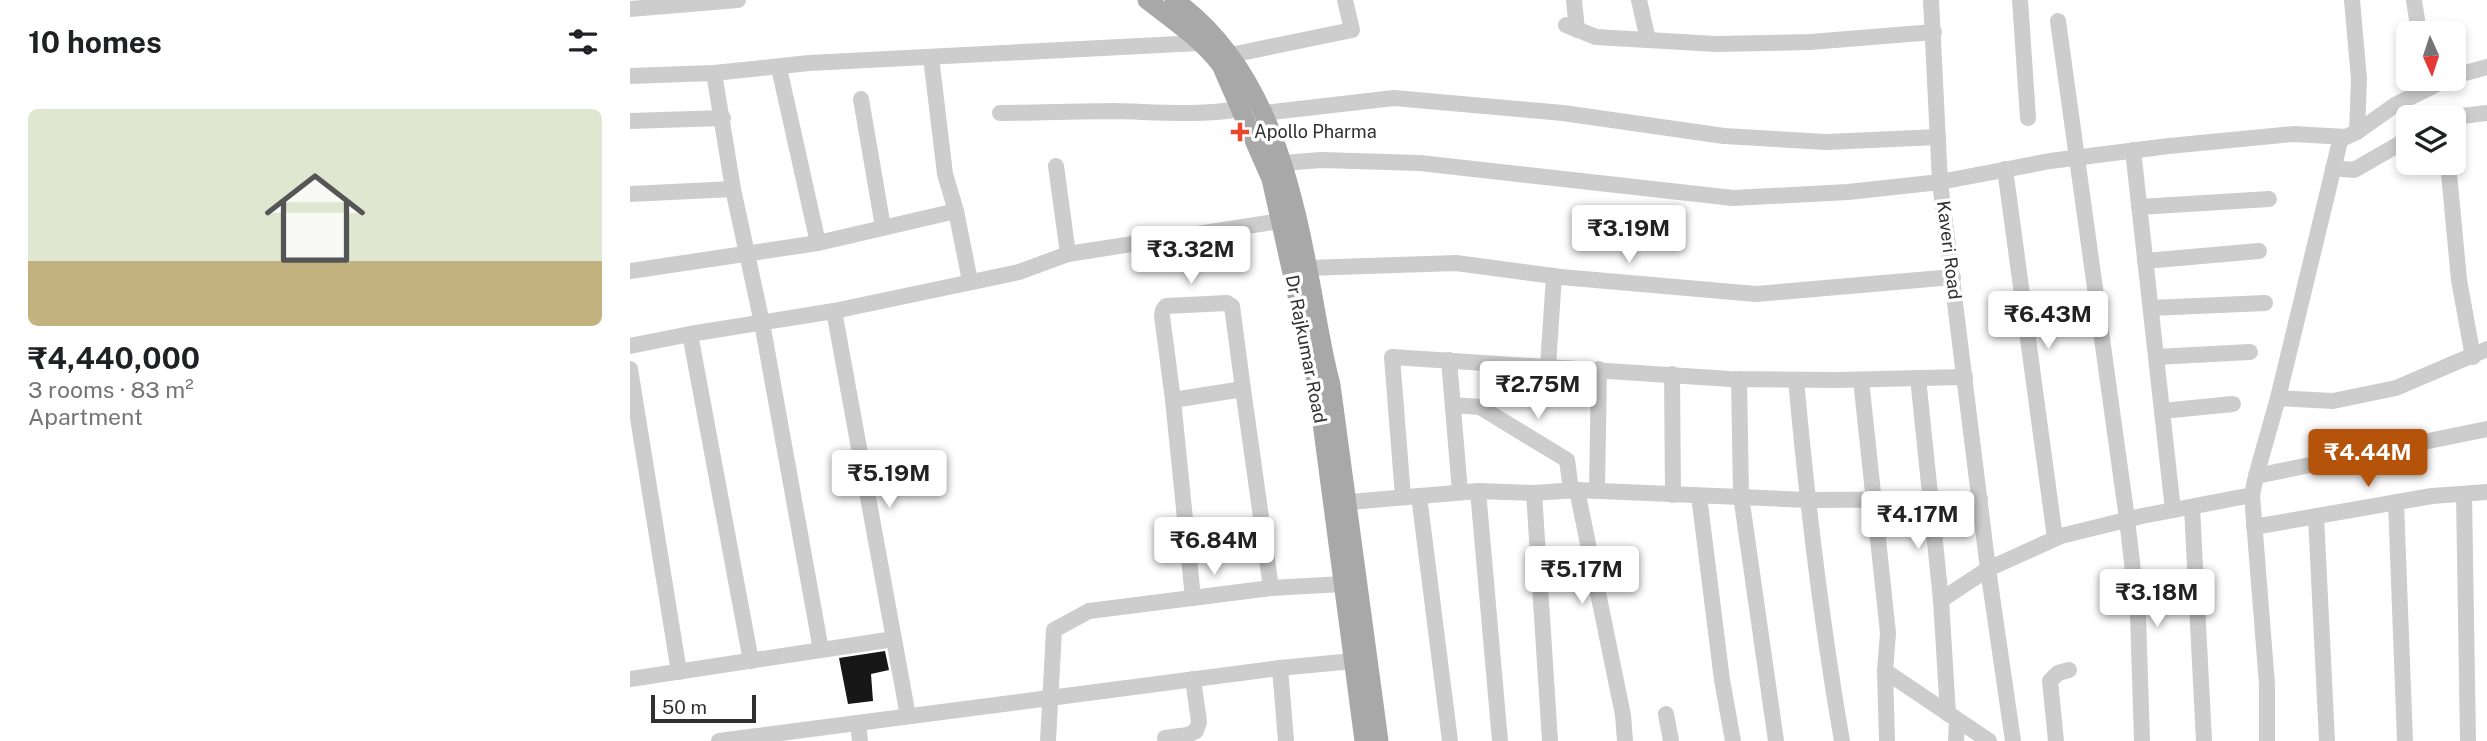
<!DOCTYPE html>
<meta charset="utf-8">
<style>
:root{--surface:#fff;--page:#f2f2f2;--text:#202124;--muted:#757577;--line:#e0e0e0;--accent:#b45309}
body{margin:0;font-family:"Public Sans",sans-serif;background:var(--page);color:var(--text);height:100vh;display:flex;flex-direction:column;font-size:26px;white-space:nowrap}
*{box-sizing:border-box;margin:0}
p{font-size:23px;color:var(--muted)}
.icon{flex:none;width:38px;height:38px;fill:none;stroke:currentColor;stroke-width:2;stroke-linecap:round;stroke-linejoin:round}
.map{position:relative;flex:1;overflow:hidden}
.panel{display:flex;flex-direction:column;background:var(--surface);width:630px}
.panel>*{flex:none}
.needle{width:46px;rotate:177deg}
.buttons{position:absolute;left:1766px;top:21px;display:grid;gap:14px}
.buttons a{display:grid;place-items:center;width:70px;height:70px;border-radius:10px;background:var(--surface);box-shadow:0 4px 10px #0003;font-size:35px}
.scale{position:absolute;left:21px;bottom:18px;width:105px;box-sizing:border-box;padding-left:7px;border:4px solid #303030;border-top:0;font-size:19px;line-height:24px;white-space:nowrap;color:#303030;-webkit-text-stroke:5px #fff;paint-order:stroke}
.price{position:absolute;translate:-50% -60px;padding:0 16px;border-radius:7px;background:#fff;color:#222;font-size:23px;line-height:46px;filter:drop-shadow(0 2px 4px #0008)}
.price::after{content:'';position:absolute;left:50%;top:42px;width:21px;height:16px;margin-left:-10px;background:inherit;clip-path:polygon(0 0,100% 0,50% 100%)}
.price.active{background:var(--accent);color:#fff}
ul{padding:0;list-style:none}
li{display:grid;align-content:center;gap:14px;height:371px;padding:0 28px}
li+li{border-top:2px solid var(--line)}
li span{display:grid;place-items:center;height:217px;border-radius:10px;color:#555}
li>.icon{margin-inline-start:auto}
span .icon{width:126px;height:126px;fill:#fffc;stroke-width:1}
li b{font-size:30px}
h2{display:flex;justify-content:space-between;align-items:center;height:84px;padding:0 28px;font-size:30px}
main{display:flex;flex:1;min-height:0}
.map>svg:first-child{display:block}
</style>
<main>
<section class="panel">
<h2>10 homes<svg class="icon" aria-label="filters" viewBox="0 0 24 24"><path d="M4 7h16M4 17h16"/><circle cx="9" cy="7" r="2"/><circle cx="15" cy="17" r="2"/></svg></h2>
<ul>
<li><span style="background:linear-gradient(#dfe7d0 70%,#c2b280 0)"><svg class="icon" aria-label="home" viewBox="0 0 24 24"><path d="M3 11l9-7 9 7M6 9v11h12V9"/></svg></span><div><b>₹4,440,000</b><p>3 rooms · 83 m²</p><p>Apartment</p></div></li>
</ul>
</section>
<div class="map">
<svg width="1857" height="741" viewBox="0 0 1857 741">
<rect width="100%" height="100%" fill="#fff"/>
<!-- building -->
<path fill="#171717" d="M255,651l4,19 -18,4 2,27 -25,3 -9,-46z"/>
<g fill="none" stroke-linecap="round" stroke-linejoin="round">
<!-- minor -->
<g stroke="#cdcdcd" stroke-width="16">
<path d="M944,0l3,30"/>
<path d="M1009,0l9,40"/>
<path d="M1301,0l9,182 48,387 25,172"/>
<path d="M1390,0l8,118"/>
<path d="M1722,0l7,79 -2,53"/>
<path d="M1784,0l5,33"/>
<path d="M0,9l108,-9"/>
<path d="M1428,21l69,498 11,96 4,126"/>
<path d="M936,25l30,12 120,7 94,-2 124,-10"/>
<path d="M601,55l121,-25 -7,-30"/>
<path d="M301,57l14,117 11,37 14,70"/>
<path d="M149,68l39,175"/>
<path d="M0,76l84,-3"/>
<path d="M1824,76l33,-9"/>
<path d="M231,99l22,128"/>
<path d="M370,113c38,0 76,-2 115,-2 42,1 83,5 125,-2"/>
<path d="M634,113l130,-15 169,15 161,23 103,6 111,-5"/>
<path d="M1824,117l33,-4"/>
<path d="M0,121l93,-3"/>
<path d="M1503,150l40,360"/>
<path d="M653,163l38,-3 99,3 313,35 115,-6 92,-10 110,-21 119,-15 125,-12 52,3 11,-5 38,-27 52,-26"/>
<path d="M1818,163l11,117 14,77"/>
<path d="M426,166l12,88"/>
<path d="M1703,168l21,2 54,-31"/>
<path d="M1375,169l50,369"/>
<path d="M0,194l103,-5"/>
<path d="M1509,207l130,-8"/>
<path d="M1515,261l114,-10"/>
<path d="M678,268l148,-5 105,14 195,17 197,-17"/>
<path d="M0,271l188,-28 138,-32"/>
<path d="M1521,308l114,-5"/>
<path d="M204,311l74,405"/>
<path d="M60,334l61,327"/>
<path d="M0,346l60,-12 144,-23 185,-39 49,-18 212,-33"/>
<path d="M1526,357l94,-5"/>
<path d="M819,360l11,132"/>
<path d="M918,366l6,-90"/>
<path d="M0,369l49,303"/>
<path d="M1042,374l1,121"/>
<path d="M1288,378l23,222"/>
<path d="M1109,379l2,117 35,245"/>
<path d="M1166,380c11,121 25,241 46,361"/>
<path d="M1231,380l27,253 -3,38 2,70"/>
<path d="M1648,398l55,3 63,-13 91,-39"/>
<path d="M543,400l-11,-84 1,-6 3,-4 61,-3 5,3 11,83"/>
<path d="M823,405l27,2 87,53 4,30"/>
<path d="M1532,411l71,-7"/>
<path d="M1626,476l22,-78 63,-261"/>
<path d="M947,490l46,225 2,26"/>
<path d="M848,491l22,250"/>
<path d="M967,491l2,-122"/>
<path d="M904,493l16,248"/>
<path d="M1834,494l4,247"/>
<path d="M1622,495l15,189v57"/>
<path d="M789,496l31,245"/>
<path d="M1069,496l23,184 11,61"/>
<path d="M773,497l-11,-140 338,22 107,1 128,-3"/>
<path d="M1766,502l9,239"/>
<path d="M708,503l140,-12 56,2 43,-3 230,10 173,-1"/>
<path d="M1562,507l12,234"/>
<path d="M1686,516l11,225"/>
<path d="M1624,527l178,-31 55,-4"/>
<path d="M563,598l-20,-198 70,-11 28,199"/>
<path d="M191,650l-59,-327 -29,-134 -19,-116 95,-10 390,-20"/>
<path d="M650,668l6,73"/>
<path d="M1255,671l104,70"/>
<path d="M0,679l264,-40"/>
<path d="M1036,714l5,27"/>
<path d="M1318,714l-7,-114 47,-31 73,-33 81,-20 110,-21 4,-19 231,-47"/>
<path d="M228,723l2,18"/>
<path d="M535,738l23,-3 8,-4 3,-9 -6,-43"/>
<path d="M89,741l561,-73 83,-8"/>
<path d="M418,741l6,-111 35,-19 182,-23 72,-4"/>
<path d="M1326,741l1,-21"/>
<path d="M1426,741l-6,-60 8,-8 11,-3"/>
</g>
<!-- major -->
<g stroke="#a8a8a8" stroke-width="19">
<path d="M517,0c26,20 54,39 74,65l50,114 46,206 47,356"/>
<path d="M544,0c86,61 116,171 134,270 8,39 13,77 23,115l48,356"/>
</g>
</g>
<!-- markers -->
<path fill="#eb472d" stroke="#fff" stroke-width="2.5" d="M606.5 121.5h7v7h7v7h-7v7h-7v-7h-7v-7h7z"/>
<g text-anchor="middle" stroke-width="7" stroke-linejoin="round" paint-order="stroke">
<!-- poi labels -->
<g font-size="18" fill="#303030" stroke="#fff" text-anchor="start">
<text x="624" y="138">Apollo Pharma</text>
</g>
<!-- street labels -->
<g font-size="18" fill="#303030" stroke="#fff">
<text transform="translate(1319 250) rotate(83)" y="6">Kaveri Road</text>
<text transform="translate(676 349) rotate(79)" y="6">Dr Rajkumar Road</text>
</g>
</g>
</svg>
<div class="buttons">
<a><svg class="needle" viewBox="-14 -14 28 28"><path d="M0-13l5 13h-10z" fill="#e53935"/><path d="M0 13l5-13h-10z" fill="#757577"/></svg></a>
<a><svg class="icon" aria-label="layers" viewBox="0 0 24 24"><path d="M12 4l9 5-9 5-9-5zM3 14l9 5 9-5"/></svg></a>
</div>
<div class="scale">50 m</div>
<b class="price" style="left:999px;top:265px">₹3.19M</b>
<b class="price" style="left:561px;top:286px">₹3.32M</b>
<b class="price" style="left:1418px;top:351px">₹6.43M</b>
<b class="price" style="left:908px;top:421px">₹2.75M</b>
<b class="price active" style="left:1738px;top:489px">₹4.44M</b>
<b class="price" style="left:259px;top:510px">₹5.19M</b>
<b class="price" style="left:1288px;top:551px">₹4.17M</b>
<b class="price" style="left:584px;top:577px">₹6.84M</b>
<b class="price" style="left:952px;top:606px">₹5.17M</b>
<b class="price" style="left:1527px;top:629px">₹3.18M</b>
</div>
</main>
